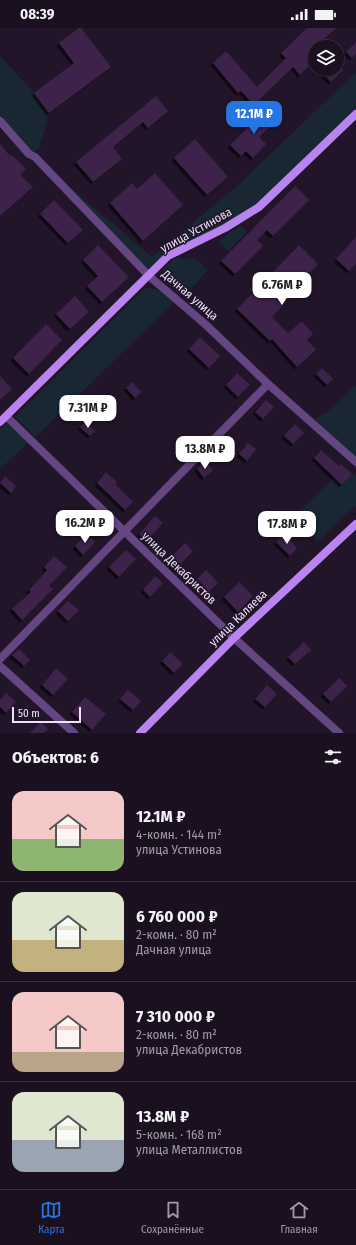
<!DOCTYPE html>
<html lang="ru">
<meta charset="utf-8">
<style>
:root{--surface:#1a101f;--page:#231928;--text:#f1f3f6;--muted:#9f9da4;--line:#38303d;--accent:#2576e2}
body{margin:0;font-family:"Fira Sans Condensed",sans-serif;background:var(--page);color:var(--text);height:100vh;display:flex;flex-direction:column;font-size:15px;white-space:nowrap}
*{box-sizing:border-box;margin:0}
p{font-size:13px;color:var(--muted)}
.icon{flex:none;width:22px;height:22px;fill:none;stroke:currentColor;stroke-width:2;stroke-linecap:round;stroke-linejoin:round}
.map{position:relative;height:705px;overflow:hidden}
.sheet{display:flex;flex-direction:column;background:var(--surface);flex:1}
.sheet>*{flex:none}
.fabs{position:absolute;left:308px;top:12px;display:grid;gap:8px}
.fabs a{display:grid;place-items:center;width:36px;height:36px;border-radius:50%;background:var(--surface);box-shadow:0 1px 3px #0004,0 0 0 1px var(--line);font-size:20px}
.scale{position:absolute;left:12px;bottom:10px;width:69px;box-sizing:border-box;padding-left:4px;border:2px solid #f0e1fb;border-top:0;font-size:11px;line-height:14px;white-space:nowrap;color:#f0e1fb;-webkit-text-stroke:3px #221529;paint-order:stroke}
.price{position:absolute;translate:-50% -34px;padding:0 9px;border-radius:8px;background:#fff;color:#222;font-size:13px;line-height:26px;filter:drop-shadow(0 1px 2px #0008)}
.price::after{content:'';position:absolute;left:50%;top:24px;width:12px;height:9px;margin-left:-6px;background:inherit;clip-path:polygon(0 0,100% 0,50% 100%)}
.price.on{background:var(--accent);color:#fff}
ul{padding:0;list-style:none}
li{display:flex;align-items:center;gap:12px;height:100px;padding:0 12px}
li+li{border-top:1px solid var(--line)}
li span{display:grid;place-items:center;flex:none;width:112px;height:80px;border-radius:12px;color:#555}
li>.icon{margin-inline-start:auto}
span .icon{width:48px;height:48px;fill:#fffc;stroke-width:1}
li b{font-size:17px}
h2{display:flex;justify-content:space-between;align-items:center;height:48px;padding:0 12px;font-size:17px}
.status{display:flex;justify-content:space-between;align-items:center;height:28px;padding:0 20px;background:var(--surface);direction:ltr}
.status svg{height:11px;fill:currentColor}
.dock{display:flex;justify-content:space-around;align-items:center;height:56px;border-top:1px solid var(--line);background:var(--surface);font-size:11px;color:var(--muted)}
.dock a{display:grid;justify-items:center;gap:2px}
.dock .on{color:var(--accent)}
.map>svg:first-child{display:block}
</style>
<div class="status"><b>08:39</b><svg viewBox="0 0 49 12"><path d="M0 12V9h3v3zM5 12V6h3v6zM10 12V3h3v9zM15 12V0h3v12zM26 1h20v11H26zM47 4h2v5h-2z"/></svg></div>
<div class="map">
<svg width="356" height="705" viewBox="0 0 356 705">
<defs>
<filter id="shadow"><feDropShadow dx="-2.5" dy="2.5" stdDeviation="0" flood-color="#0009"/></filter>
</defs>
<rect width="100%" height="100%" fill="#221529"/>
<!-- green -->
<g fill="#182732">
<path d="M0,28l34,37 15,20 -10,36 -10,5 -29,-31z"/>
<path d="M356,44v42l-97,93 -91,49 -18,17 -84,-89 86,73 87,-73z"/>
<path d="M241,197l6,7 -19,19 -10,-10z"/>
<path d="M175,230l21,1 12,11 -22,24 -24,-23z"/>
<path d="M145,260c14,0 18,5 28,15l-137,134 -21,-20z"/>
<path d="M356,357v77l-45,-41 15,-8z"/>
<path d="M9,393l20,21 -29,27v-40z"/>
<path d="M345,439l11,10v28l-38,36 -24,-24z"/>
</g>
<!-- building -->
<g fill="#3c2348" filter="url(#shadow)">
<path d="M79,0h2l30,39 -62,46 -15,-20 40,-30 -15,-20z"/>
<path d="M307,0h29l-28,26 7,6 -15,15 -7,-8 -39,38 -13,-14 -3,2 -25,-30 13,-12 31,36 29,-29 -5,-5z"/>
<path d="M356,14v12l-4,4 -6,-6z"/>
<path d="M326,41h18l-13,13 -9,-9z"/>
<path d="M156,68l12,15 -20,17 -5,-6 -30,25 9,12 -29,23 -17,-20z"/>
<path d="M267,81l11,11 -19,17 7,7 -13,14 -7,-7 -5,5 -11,-11z"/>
<path d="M195,111l33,38 -21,18 -33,-37z"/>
<path d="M0,116l10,12 2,-1 14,14 -6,6 13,12 -33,29z"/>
<path d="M155,145l28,32 -40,36 -33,-38 22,-20 5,6z"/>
<path d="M295,158l14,14 -36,36 -6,-6 -10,10 6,6 -28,28 -14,-13z"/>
<path d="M54,172l29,30 -15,13 -28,-29z"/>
<path d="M356,209v27l-7,7 -13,-12z"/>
<path d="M98,217l31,32 -27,25 -15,-16 11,-10 -15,-16z"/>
<path d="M299,217l19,19 -19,20 2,2 -29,31 16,16 14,-12 11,13 -6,6 9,10 -19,17 -25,-28 -2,2 -33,-32z"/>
<path d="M75,268l14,16 -19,17 -14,-15z"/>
<path d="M46,296l16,16 -33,34 -16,-16z"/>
<path d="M200,309l20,19 -11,12 -20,-19z"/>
<path d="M322,340l11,11 -6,6 -11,-11z"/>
<path d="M237,345l13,12 -12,12 -12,-12z"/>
<path d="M0,348l12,13 -12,11z"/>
<path d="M132,354l9,10 -6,6 -9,-10z"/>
<path d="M266,372l8,7 -11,12 -8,-7z"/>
<path d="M85,394l10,9 -5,5 -10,-9z"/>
<path d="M295,396l9,9 -11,11 -9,-8z"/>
<path d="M248,415l8,6 -9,12 -8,-7z"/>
<path d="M321,422l18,16 2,-2 11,10 -10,11 -28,-27z"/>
<path d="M205,433l8,9 -9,8 -7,-9z"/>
<path d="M106,444l11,10 -2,2 18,18 -8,8 -28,-27z"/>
<path d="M5,448l11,10 -5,7 -11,-10z"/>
<path d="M79,483l11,11 -12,11 -10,-11z"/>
<path d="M155,488l8,7 -16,18 -8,-7z"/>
<path d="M86,506l9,8 -12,13 -8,-9z"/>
<path d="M284,506l13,14 -7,8 -14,-14z"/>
<path d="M185,515l8,8 -17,18 -9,-8z"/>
<path d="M126,522l10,9 -17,18 -10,-10z"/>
<path d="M54,528l13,11 -18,19 4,3 -31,31 -10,-11 19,-17 -2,-2 18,-20 -3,-3z"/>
<path d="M206,542l12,13 -9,9 -12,-13z"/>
<path d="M155,548l8,7 -13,14 -7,-7z"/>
<path d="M239,554l14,14 -15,16 -14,-15z"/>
<path d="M68,573l11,9 -11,11 -10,-10z"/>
<path d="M304,614l7,8 -16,14 -7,-7z"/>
<path d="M19,621l11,11 -6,6 -12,-11z"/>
<path d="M170,624l13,12 -9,9 -12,-12z"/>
<path d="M56,640l12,11 -15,16 -11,-10z"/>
<path d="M339,650l8,8 -16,16 -8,-8z"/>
<path d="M267,657l10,9 -12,13 -10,-8z"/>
<path d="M128,662l13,11 -8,9 -13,-11z"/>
<path d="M6,665l10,9 -10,11 -6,-6v-7z"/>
<path d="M85,669l21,17 -14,16 -20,-18z"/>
<path d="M41,694l7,7 -4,4h-14z"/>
</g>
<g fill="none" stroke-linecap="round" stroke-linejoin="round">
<!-- street -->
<g stroke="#644682" stroke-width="8">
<path d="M0,93l29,33 6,3 114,119 56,48 63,60 88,78"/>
<path d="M6,388l228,222 105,95"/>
<path d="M0,631l268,-275"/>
<path d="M0,638l74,67"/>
</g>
<!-- secondary -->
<g stroke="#b984ef" stroke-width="8">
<path d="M0,394l168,-166 57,-28 34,-21 97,-93"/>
<path d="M140,705l94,-95 122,-114"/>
</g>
</g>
<g text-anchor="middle" stroke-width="3" stroke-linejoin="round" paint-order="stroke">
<!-- street labels -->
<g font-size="12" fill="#f0e1fb" stroke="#221529">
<text transform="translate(196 202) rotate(-29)" y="4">улица Устинова</text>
<text transform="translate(190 267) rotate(41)" y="4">Дачная улица</text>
<text transform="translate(179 540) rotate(44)" y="4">улица Декабристов</text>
<text transform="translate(238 590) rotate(-44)" y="4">улица Каляева</text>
</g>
</g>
</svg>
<div class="fabs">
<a><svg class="icon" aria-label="layers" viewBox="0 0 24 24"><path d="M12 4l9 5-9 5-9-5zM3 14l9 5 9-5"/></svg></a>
</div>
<div class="scale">50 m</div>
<b class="price on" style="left:254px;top:107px">12.1M ₽</b>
<b class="price" style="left:282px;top:278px">6.76M ₽</b>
<b class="price" style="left:88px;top:401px">7.31M ₽</b>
<b class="price" style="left:205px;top:442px">13.8M ₽</b>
<b class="price" style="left:85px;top:516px">16.2M ₽</b>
<b class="price" style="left:287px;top:517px">17.8M ₽</b>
</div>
<section class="sheet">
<h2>Объектов: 6<svg class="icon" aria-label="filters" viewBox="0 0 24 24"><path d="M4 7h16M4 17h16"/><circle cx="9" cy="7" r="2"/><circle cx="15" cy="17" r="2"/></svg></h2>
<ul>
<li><span style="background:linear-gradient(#f6c9c9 60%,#8fb573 0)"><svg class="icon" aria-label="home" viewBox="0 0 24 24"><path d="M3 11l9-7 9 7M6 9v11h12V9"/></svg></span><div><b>12.1M ₽</b><p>4-комн. · 144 m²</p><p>улица Устинова</p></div></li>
<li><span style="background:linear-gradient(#dfe7d0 60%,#c2b280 0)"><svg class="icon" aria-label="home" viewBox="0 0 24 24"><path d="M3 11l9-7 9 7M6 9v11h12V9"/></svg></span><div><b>6 760 000 ₽</b><p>2-комн. · 80 m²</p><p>Дачная улица</p></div></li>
<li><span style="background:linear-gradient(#f6c9c9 75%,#b9a48a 0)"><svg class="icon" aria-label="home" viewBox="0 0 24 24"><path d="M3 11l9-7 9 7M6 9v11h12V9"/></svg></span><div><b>7 310 000 ₽</b><p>2-комн. · 80 m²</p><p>улица Декабристов</p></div></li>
<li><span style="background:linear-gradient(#dfe7d0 60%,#9aa5b1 0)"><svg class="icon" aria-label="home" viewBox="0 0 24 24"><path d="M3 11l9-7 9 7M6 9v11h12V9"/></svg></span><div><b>13.8M ₽</b><p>5-комн. · 168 m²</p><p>улица Металлистов</p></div></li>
</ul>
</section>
<nav class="dock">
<a class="on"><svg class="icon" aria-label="map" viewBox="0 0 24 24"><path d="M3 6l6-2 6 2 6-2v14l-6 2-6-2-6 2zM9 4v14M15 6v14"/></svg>Карта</a>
<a><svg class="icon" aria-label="saved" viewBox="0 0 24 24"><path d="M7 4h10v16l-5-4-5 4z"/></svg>Сохранённые</a>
<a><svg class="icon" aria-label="home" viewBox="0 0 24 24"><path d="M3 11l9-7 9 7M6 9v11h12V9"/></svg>Главная</a>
</nav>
